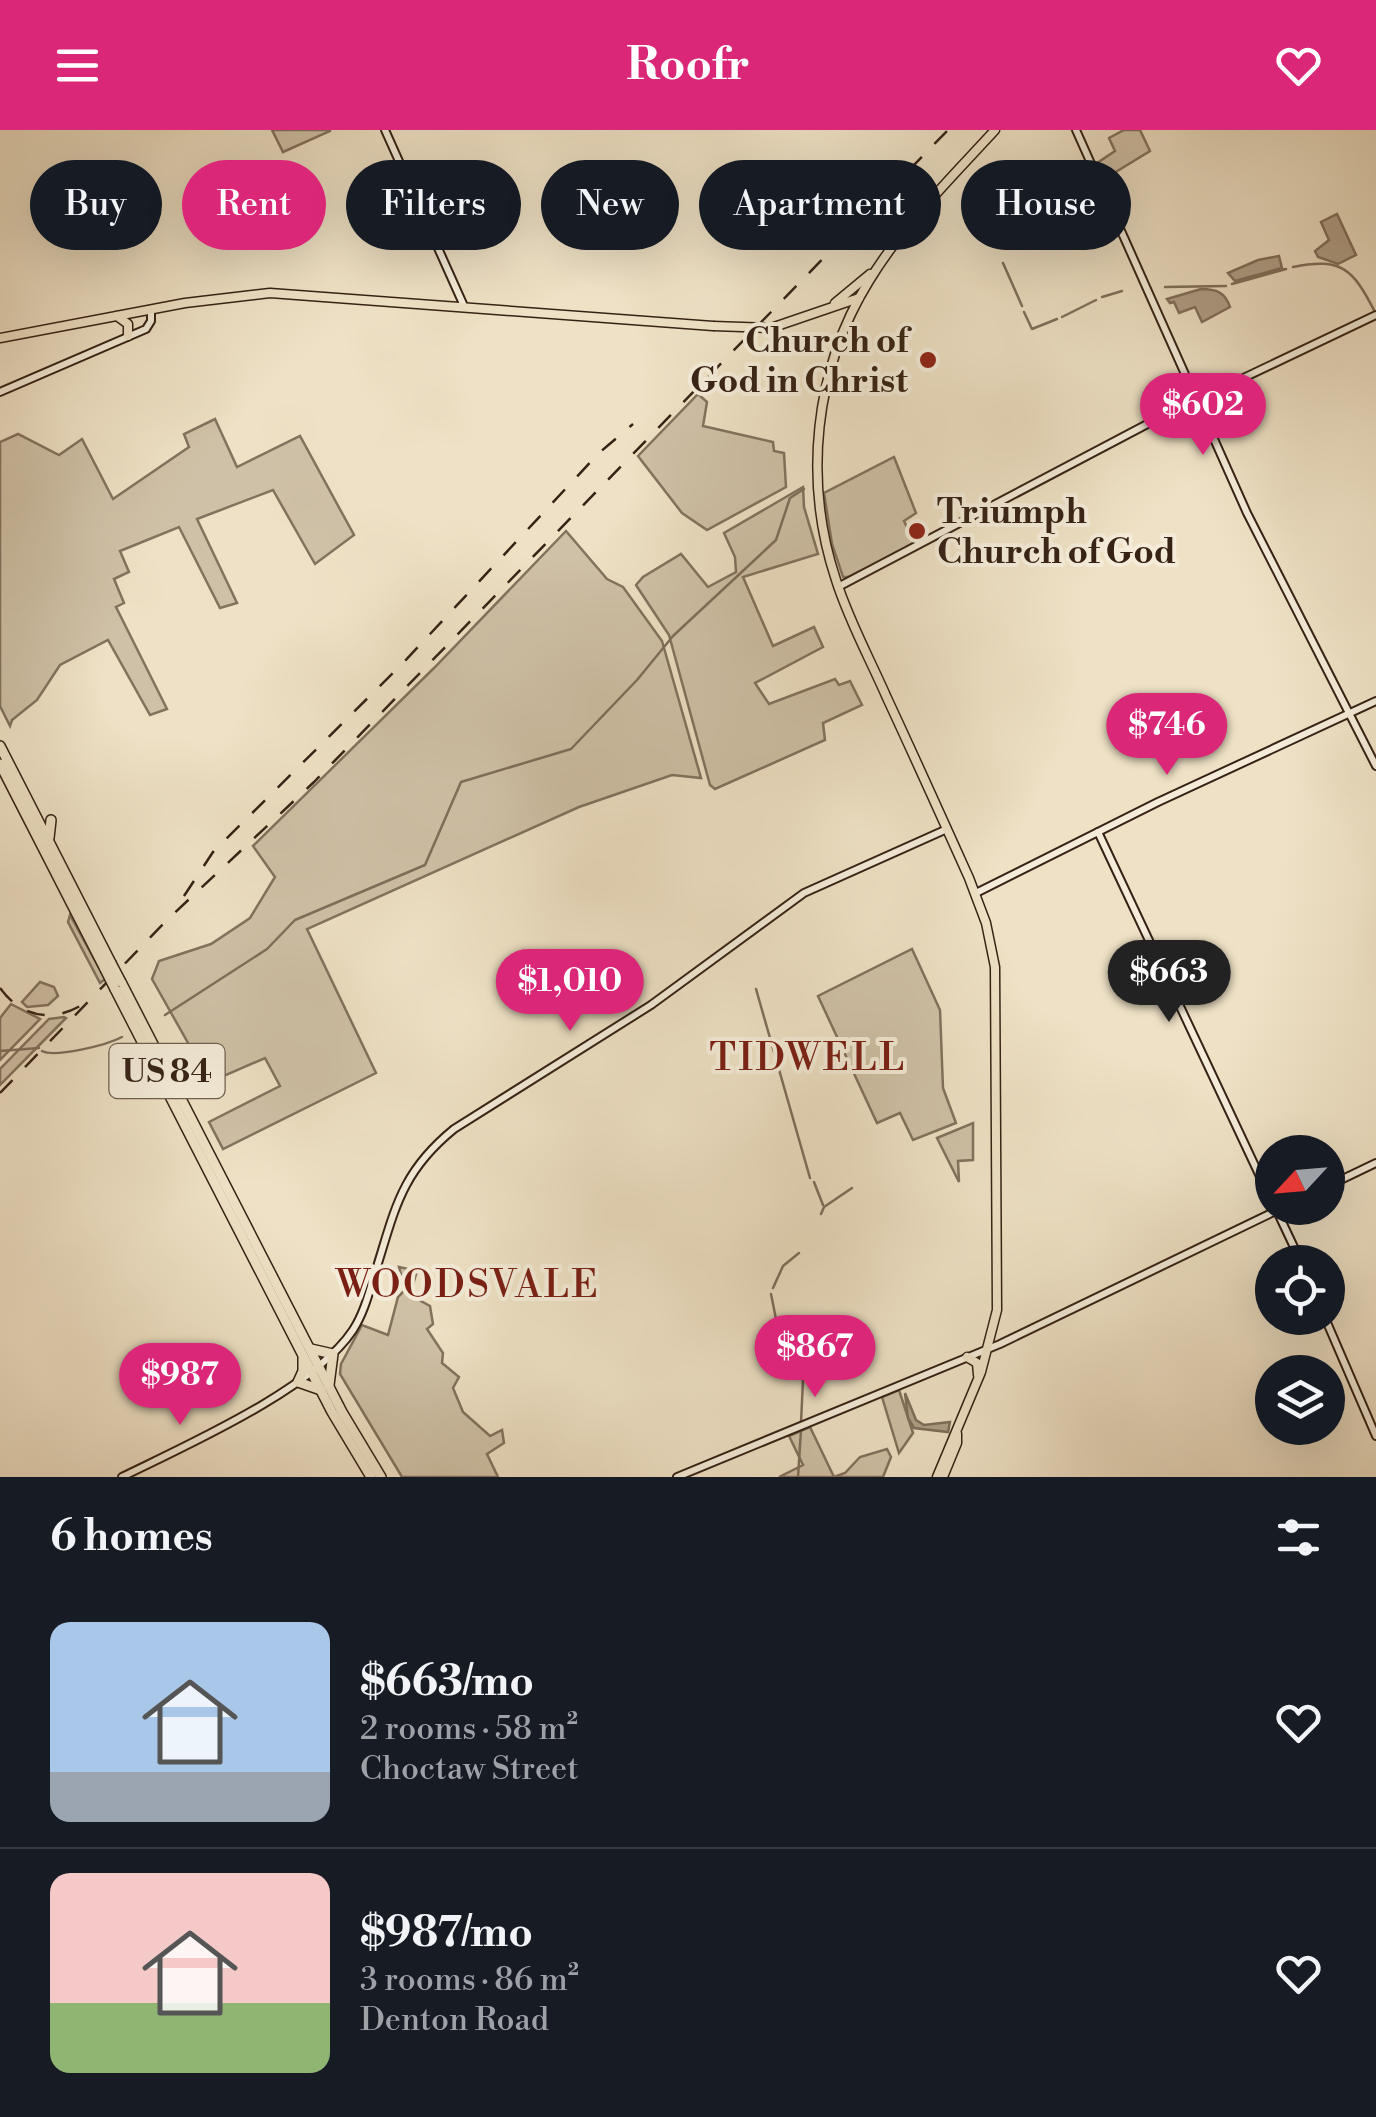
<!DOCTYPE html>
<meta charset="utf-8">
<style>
:root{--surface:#171b24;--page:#242831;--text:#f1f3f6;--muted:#9ea1a6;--line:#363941;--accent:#db2777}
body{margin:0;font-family:"Libre Bodoni",serif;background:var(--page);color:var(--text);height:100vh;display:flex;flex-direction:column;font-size:38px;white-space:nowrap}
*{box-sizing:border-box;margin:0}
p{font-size:32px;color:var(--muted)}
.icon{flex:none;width:55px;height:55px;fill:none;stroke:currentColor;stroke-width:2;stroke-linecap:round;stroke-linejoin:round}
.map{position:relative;height:1347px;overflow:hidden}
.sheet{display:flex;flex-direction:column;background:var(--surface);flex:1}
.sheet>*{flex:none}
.guide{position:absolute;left:30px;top:30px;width:1318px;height:90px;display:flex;gap:20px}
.needle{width:65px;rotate:244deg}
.tools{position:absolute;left:1255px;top:1005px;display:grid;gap:20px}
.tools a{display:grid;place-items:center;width:90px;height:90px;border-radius:50%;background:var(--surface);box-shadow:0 10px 40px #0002;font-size:50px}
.price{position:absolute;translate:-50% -85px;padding:0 22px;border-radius:35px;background:var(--accent);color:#fff;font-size:32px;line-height:65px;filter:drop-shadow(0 2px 5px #0008)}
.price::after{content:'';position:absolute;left:50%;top:60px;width:30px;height:22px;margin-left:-15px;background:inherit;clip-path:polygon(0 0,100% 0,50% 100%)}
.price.current{background:#222;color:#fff}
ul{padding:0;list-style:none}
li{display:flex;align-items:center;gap:30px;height:250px;padding:0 50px}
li+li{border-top:2px solid var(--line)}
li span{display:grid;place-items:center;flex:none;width:280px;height:200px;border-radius:20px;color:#555}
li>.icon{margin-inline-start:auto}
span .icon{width:120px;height:120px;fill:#fffc;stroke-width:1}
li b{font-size:42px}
h2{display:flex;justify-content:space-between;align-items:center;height:120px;padding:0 50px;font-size:42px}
.pill{padding:0 35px;border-radius:45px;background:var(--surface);box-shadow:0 10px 40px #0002;font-size:35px;line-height:90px}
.pill.current{background:var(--accent);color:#fff}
header{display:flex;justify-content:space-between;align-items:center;height:130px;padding:0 50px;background:var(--accent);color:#fff;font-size:45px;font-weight:700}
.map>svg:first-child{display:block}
</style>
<header><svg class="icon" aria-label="menu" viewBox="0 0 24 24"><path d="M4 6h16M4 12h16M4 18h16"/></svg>Roofr<svg class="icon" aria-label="heart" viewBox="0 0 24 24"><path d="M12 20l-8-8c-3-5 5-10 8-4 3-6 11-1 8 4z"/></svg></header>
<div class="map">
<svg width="1376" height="1347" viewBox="0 0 1376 1347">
<rect width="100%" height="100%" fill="#eee1c5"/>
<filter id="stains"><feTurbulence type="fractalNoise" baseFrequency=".002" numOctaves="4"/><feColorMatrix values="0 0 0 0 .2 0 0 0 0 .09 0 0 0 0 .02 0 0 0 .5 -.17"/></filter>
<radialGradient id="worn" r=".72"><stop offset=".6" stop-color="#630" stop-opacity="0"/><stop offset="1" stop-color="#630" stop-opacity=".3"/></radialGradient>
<!-- green -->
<g fill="#cfc1a7" stroke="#82725e" stroke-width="2.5">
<path d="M272,0h58v1l-47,21z"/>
<path d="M1124,0h16l10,21 -49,30 -7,-16 21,-14 -6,-13z"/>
<path d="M698,264l9,8 -4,24 70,16 1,9 10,2 2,34 -79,43 -25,-17 -44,-57z"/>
<path d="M215,289l22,48 63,-31 54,99 -39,29 -42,-74 -76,29 40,84 -17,5 -41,-81 -59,24 9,21 -15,7 10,24 -8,4 51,102 -17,6 -42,-75 -48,25 -23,35 -25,20 -2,6 -10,-20v-264l18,-8 41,21 23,-16 31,60 76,-52 -5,-13z"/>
<path d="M894,327l22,56 -12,8 11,23 -67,33h-5l-11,-33 -8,-51z"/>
<path d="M803,357l1,20 14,47 -75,23 30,69 41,-19 9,20 -68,36 14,21 66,-25 4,6 11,-4 12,24 -39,18 2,17 -110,49 -5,-4 -41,-150 -33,-50 7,-8 38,-23 27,33 28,-15 -1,-15 -11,-24z"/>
<path d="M566,401l41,48 16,8 39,54 39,137 -29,-3 -93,32 -272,122 69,144 -153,76 -14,-27 71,-36 -15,-28 -55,24 -58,-103 7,-18 52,-17 39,-26 25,-41 -22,-31 181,-178z"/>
<path d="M70,785l35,64 -5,4 -32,-61z"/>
<path d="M912,819l28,61 3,78 13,35 -43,17 -13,-27 -23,10 -59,-127z"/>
<path d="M40,852l14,5 4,9 -10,9 -21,2 -5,-5z"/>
<path d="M11,874l29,15 -40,41v-42z"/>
<path d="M64,887l2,1 -66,67v-16l49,-50z"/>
<path d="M973,993v37l-15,1 1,21 -22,-44z"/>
<path d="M399,1137l18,4 -5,17 9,13 9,5 3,18 -6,5 16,24 -1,10 17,14 -6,11 10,24 27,24 12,-6 2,13 -17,11 11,23h-96l-62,-103 1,-10 21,-39 26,10 10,-38 7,-7z"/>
<path d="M899,1260l14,43 -14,20 -17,-56z"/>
<path d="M810,1297l24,50h-55l24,-12 -14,-29z"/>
<path d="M887,1319l4,8 -8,20h-49l11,-4 15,-16z"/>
</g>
<!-- water -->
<g fill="#afa089" stroke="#7f6e5b" stroke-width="2.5">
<path d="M1337,84l19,41 -18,9 -20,-7 -3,-6 14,-11 -8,-18z"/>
<path d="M1279,126l3,12 -47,13 -7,-8 30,-13z"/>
<path d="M1201,159c15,0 24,3 29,18l-28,15 -7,-15 -16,6 -5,-11 -4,1 -3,-4z"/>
<path d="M905,1263l11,27 8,5 26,-3 -2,10 -34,-4 -6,-10z"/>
</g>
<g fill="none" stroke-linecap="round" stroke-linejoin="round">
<!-- stream -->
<g stroke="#7f6e5b" stroke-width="2.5">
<path d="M1003,133l19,43"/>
<path d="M1293,137c49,-10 60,2 82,45"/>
<path d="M1232,154l54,-15"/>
<path d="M1165,157l61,-1"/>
<path d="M1102,167l20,-6"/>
<path d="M1024,182l8,17 25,-10"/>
<path d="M1062,187l34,-17"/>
<path d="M756,859l54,189"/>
<path d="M165,885l102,-66 28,-29 130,-55 36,-83 110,-33 66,-69 36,-44 103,-96 14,-42 14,-9"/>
<path d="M0,921l39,-3"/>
<path d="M42,921c13,7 65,-6 80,-14"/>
<path d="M814,1052l9,23"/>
<path d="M821,1084l3,-7 28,-19"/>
<path d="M773,1158l10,-22 16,-13"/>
<path d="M771,1164l5,25 14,32"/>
<path d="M791,1226l12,25 -2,41"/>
<path d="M798,1347l3,-47"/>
</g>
<defs>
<g id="secondary">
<path d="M385,0l79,176"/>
<path d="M1076,0l171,383 129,253"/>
<path d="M0,262l146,-63 5,-8v-11"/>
<path d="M838,457l317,-167 221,-105"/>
<path d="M1098,702l174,370"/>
<path d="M976,763l182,-91 218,-101"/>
<path d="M1328,1056l48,-23"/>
<path d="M1276,1079l25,53"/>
<path d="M1325,1188l51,118"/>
<path d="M122,1347c65,-32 192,-88 231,-147 11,-17 16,-37 22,-57 20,-63 25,-100 79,-144l197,-124 153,-112 143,-64"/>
<path d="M677,1347l323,-133 282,-136"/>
</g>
<g id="primary">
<path d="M835,173l35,-29"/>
<path d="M117,186l11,8v12"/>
<path d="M771,198l88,-30"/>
<path d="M0,208l185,-35 85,-10 443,33"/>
<path d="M967,1227l10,6 1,12"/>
<path d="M937,1347l44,-105 16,-62 -2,-343 -9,-44 -17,-45c-27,-60 -54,-120 -82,-180 -17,-39 -38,-77 -51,-118 -33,-99 -22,-210 33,-299 34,-56 82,-103 126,-151"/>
<path d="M943,1347l14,-34v-9"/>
</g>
<g id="highway">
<path d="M0,616l111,217"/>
<path d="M0,634l105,205"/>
<path d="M49,708l2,-18"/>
<path d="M121,852l221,430 39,65"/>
<path d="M115,859l217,423 39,65"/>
<path d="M311,1219l22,5 -4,31"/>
<path d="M303,1228v13l-5,11 23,8"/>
</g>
</defs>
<!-- secondary casing -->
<use href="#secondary" stroke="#362215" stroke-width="10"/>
<!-- primary casing -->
<use href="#primary" stroke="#362215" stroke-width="11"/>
<!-- highway casing -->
<use href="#highway" stroke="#362215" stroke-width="12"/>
<!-- secondary -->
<use href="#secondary" stroke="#f4ecd9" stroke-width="6"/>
<!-- primary -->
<use href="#primary" stroke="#eee1c5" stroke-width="8"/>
<!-- highway -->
<use href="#highway" stroke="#eee1c5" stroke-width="9"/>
<!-- rail -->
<g stroke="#362215" stroke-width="2.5" stroke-dasharray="18 18" stroke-linecap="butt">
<path d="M184,766l29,-44 190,-189 196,-210 34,-29"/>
<path d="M0,858c20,28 50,35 80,18"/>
<path d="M0,963l167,-173 147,-138 634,-652"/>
</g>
<defs>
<path id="primary-bridge" d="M713,196l58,2"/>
<g id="highway-bridge">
<path d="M111,833l10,19"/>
<path d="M105,839l10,20"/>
</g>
</defs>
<!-- primary-bridge casing -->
<use href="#primary-bridge" stroke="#362215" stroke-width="11" stroke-linecap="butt"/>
<!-- highway-bridge casing -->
<use href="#highway-bridge" stroke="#362215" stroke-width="12" stroke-linecap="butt"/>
<!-- primary-bridge -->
<use href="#primary-bridge" stroke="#eee1c5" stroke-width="8"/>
<!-- highway-bridge -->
<use href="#highway-bridge" stroke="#eee1c5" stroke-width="9"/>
</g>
<!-- markers -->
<g fill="#8f2418" stroke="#f4ecd9" stroke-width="4">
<circle cx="928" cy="230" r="10"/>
<circle cx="917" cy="401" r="10"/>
</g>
<g text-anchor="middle" stroke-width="8" stroke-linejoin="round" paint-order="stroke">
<!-- shield labels -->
<rect fill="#f4ecd9" stroke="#6f5f50" stroke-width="2.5" x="109.5" y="914" width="115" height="54" rx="8"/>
<g font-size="32" font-weight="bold" fill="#362215">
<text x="167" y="952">US 84</text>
</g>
<!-- poi labels -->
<g font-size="35" font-weight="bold" fill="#362215" stroke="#f4ecd9" text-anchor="end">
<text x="908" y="222">Church of<tspan x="908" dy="40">God in Christ</tspan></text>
<text x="937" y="393" text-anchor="start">Triumph<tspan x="937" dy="40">Church of God</tspan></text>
</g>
<!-- neighbourhood labels -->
<g font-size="38" letter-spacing="2.5" fill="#7a1f14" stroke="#f4ecd9">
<text x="808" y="940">TIDWELL</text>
<text x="468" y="1167">WOODSVALE</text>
</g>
</g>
<rect width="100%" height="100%" filter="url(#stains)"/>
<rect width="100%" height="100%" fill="url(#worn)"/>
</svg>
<div class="tools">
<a><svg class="needle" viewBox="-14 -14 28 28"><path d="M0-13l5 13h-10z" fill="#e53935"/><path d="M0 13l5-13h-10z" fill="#9ea1a6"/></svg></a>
<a><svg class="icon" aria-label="locate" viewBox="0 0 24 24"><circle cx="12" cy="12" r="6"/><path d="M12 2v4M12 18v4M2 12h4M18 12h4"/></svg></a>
<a><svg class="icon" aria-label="layers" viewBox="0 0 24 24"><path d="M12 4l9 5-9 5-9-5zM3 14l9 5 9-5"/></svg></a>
</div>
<b class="price" style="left:1203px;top:328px">$602</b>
<b class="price" style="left:1167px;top:648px">$746</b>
<b class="price current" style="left:1169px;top:895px">$663</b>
<b class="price" style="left:570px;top:904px">$1,010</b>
<b class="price" style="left:815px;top:1270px">$867</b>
<b class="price" style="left:180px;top:1298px">$987</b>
<div class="guide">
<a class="pill">Buy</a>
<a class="pill current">Rent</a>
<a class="pill">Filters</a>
<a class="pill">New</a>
<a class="pill">Apartment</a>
<a class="pill">House</a>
</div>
</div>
<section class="sheet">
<h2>6 homes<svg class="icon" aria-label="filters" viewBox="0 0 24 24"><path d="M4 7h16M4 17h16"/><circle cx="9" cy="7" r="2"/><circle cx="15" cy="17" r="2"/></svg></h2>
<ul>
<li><span style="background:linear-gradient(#a9c7e8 75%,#9aa5b1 0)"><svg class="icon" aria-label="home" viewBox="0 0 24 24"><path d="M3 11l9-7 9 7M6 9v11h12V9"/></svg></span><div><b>$663/mo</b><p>2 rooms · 58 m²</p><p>Choctaw Street</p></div><svg class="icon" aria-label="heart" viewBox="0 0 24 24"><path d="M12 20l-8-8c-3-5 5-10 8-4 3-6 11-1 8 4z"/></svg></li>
<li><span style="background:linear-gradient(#f6c9c9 65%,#8fb573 0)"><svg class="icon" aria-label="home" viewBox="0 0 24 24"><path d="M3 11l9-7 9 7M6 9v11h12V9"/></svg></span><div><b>$987/mo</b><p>3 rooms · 86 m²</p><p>Denton Road</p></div><svg class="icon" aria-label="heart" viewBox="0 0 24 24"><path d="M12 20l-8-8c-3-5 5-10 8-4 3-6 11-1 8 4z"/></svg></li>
</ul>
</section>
